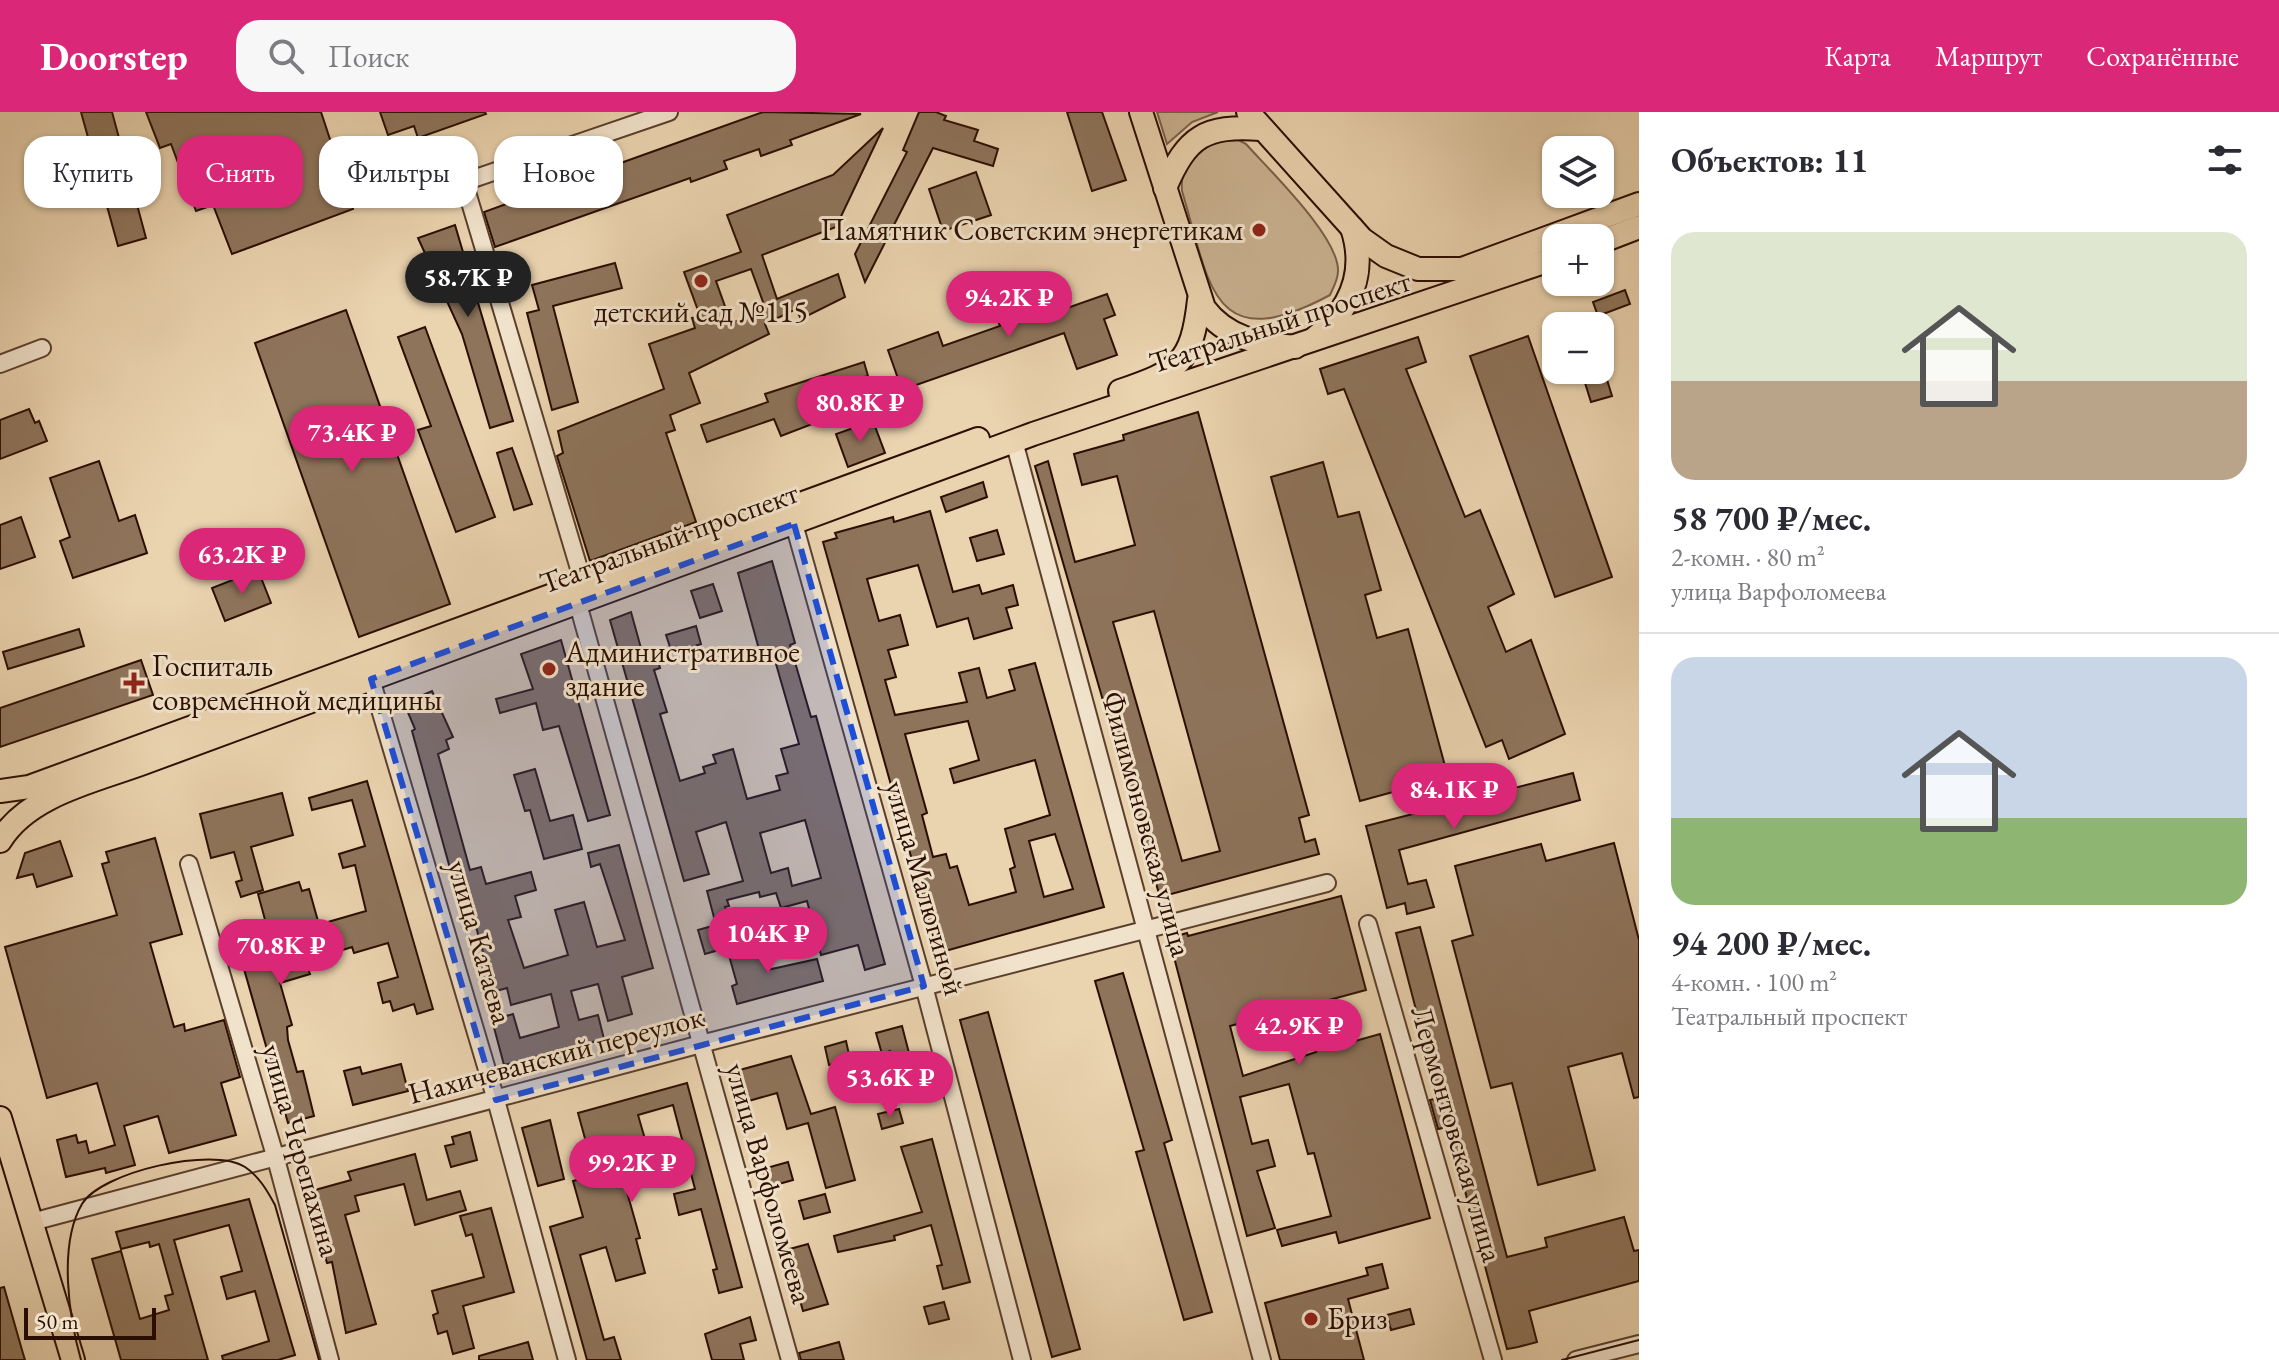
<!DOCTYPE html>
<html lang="ru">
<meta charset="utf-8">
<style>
:root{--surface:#fff;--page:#f7f7f7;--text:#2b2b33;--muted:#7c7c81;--line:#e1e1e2;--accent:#db2777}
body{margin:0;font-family:"EB Garamond",serif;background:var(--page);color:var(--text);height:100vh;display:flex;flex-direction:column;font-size:30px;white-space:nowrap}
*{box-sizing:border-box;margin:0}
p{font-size:26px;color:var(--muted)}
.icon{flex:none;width:44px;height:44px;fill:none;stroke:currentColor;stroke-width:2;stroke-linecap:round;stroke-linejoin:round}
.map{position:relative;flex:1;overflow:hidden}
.details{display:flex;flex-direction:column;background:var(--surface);width:640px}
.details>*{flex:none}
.banner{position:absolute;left:24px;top:24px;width:760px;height:72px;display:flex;gap:16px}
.buttons{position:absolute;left:1542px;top:24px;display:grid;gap:16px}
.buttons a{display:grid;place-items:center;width:72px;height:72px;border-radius:16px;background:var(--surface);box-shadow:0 2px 6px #0004;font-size:40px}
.scale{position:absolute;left:24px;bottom:20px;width:132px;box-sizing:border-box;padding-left:8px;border:4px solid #2b0e00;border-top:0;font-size:22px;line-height:28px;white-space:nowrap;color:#2b0e00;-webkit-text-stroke:6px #f1e2cb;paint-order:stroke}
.price{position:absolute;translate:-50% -68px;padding:0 18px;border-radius:28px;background:var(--accent);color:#fff;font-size:26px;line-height:52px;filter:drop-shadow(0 2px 4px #0008)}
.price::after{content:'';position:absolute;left:50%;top:48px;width:24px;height:18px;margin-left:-12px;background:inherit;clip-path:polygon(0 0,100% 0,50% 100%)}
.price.on{background:#222;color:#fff}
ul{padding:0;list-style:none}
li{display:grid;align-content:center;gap:16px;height:424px;padding:0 32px}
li+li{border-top:2px solid var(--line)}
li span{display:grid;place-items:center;height:248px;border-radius:24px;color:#555}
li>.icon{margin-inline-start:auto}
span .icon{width:144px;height:144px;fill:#fffc;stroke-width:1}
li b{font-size:34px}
h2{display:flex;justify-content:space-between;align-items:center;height:96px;padding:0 32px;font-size:34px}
.tag{padding:0 28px;border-radius:24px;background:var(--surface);box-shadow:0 2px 6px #0004;font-size:28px;line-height:72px}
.tag.on{background:var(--accent);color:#fff}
header{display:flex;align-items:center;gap:48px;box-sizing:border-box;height:112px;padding:0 40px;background:var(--accent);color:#fff}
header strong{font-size:38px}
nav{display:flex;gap:44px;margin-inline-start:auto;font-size:28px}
.search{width:560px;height:72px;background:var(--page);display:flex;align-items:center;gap:20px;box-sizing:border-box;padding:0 28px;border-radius:24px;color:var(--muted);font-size:30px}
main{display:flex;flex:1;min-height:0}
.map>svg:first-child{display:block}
</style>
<header>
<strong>Doorstep</strong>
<div class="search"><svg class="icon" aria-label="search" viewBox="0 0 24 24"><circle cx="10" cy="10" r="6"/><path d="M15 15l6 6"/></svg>Поиск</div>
<nav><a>Карта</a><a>Маршрут</a><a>Сохранённые</a></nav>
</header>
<main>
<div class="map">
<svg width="1639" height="1248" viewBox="0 0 1639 1248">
<rect width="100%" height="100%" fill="#ead3af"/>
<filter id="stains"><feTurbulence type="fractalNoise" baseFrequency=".0025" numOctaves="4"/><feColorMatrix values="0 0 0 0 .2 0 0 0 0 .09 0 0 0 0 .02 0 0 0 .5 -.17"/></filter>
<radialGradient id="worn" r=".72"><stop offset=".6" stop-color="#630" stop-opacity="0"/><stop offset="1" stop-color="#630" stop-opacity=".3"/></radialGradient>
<!-- green -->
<g fill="#cab291" stroke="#7a6048" stroke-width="2">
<path d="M1157,0h61l-26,10 -25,22z"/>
<path d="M1235,26l11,6c23,26 93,93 92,127 0,9 -5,17 -8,24 -119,64 -120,-11 -148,-104 -3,-34 23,-49 53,-53z"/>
</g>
<!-- building -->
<g fill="#8e745b" stroke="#2b0e00" stroke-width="2" fill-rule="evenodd">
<path d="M81,0h31l34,126 -28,8z"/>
<path d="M146,0h175l32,97 -121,45 -19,-49 -17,6 -25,-67 -11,4z"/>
<path d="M380,0h105l1,2 -68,24 -4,-12 -26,9z"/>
<path d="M763,0l98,2 -71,26 2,5 -31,11 -2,-7 -35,12 3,8 -36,13 -1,-4 -195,69 -11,-35z"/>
<path d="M919,0h17l10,4 -2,4 34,10 -4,11 24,8 -5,17 -60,-18 -68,134 -10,-28 52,-102 -4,-2z"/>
<path d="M1067,0h35l24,68 -34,11z"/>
<path d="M883,16l-47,99 -74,28 15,44 61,-25 7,23 -44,22 -5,-10 -31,15 4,10 -80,39 11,30 -30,12 5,15 -9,3 30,89 -106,39 -33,-105 6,-3 -5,-22 106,-42 -15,-45 46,-16 -3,-10 8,-2 -16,-44 57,-20 -14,-37 106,-40zM751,157l12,33 -10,13 -22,8 -15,-42z"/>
<path d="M976,60l15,43 -48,16 -14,-42z"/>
<path d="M455,113l58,196 -23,7 -28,-94 -44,-96z"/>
<path d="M615,151l7,25 -69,18 25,96 -26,8 -25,-97 12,-3 -7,-25z"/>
<path d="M1021,175l12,33 74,-26 8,21 -11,4 13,36 -40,14 -13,-36 -162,57 -14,-40 50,-18 5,14 57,-20 -10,-28z"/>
<path d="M1625,178l5,14 -32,12 -5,-14z"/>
<path d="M346,198l104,294 -91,33 -104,-294z"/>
<path d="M425,215l70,190 -39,15 -38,-102 13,-4 -33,-89z"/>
<path d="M1528,224l84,241 -57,20 -85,-241z"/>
<path d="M1418,225l8,25 -20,7 59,148 15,-7 34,84 -26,13 18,45 25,-12 34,94 -56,25 -7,-19 -16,7 -142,-358 -16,5 -8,-25z"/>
<path d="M864,250l4,14 -63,18 10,29 -34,13 -7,-17 -67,23 -6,-17 67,-23 -3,-8z"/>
<path d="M1581,258h23l8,26 -21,6z"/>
<path d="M29,297l6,14 4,-2 8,20 -47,18v-39z"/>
<path d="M1198,300l111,403 -10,3 6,24 10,-3 4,15 -159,43 -125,-431 13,-5 27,101 60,-17 -18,-69 -35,9 -8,-31 50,-14 -1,-5zM1154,499l66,240 -38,10 -69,-239z"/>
<path d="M873,309l12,32 -37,14 -12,-33z"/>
<path d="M512,336l20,56 -18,6 -17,-57z"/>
<path d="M99,349l20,60 16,-6 12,38 -74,25 -13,-37 10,-4 -20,-59z"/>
<path d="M1323,350l15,55 21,-5 22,78 -16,5 12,43 31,-9 40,148 -88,24 -89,-324z"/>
<path d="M983,370l4,15 -41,15 -5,-15z"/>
<path d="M930,399l23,81 26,-7 3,9 31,-9 5,20 -12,3 6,20 -38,11 -6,-21 -31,9 -19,-62 -51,14 12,42 21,-6 8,30 -20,5 8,27 -11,3 10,35 72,-13 -8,-29 20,-5 8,30 28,-8 -6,-20 26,-7 69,244 -166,46 -115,-411 14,-4 -2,-5 58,-16 1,5zM968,609l11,39 -29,9 4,14 81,-23 15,55 -45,14 10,38 -5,2 6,23 -47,13 -12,-39 -7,2 -4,-14 -13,3 -11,-42 5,-2 -22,-79zM1055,722l18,55 -29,8 -15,-56z"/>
<path d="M21,405l14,40 -35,12v-44z"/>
<path d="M997,418l7,24 -27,7 -7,-23z"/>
<path d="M772,449l23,82 -5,2 21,72 5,-1 69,248 -20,6 -7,-25 -37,10 -14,-54 -26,7 -5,-15 -16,4 -1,-5 -32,8 2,6 -4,1 11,38 -31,9 -7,-24 18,-5 -9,-34 36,-10 -17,-59 -30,10 13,42 -25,7 -74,-261 21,-8 13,47 13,-3 3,12 -6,2 13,42 -7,2 20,67 25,-8 -2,-6 13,-4 -3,-8 20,-6 14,50 33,-9 -4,-14 12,-3 -7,-24 18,-5 -27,-94 -12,3 -22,-80zM805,708l16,58 -29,8 -4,-18 -17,5 -11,-40z"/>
<path d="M258,458l13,33 -46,18 -13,-33z"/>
<path d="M713,472l9,27 -22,7 -9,-27z"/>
<path d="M696,514l5,18 -29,9 -6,-18z"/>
<path d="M79,517l5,17 -76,23 -5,-17z"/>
<path d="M561,528l49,175 -22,6 -29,-95 -16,4 -7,-27 -36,10 -4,-14 37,-10 -12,-35z"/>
<path d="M141,548l12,35 -153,52v-39z"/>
<path d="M432,579l21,46 -7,3 3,9 -11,5 32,116 11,-3 5,17 45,-12 5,18 -21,6 6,21 -13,3 16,48 44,-13 -13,-45 29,-8 13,45 28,-7 -25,-76 -9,3 -3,-14 31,-8 34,123 -31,9 10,37 -24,7 -10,-37 -27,7 8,29 19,-5 6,24 -100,26 -12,-45 21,-6 7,24 39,-11 -8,-33 -40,11 -4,-17 -22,6 -8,-29 9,-2 -13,-47 -9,3 -52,-188 3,-2 -11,-26z"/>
<path d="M535,657l15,52 23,-6 9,34 -38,10 -14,-49 -5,1 -11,-36z"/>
<path d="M1573,661l7,27 -181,50 9,34 18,-4 8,27 -27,7 -2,-11 -18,5 -21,-82z"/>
<path d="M367,669l66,228 -16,5 -3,-10 -21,7 -3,-10 -7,2 -5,-20 20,-6 -10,-34 -34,10 -2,-6 -22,7 -9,-30 45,-13 -11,-46 -12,3 -4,-14 26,-8 -13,-46 -40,10 -3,-12z"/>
<path d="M282,681l11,42 -42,12 12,43 -22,7 -5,-15 6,-2 -8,-28 -23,6 -11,-44z"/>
<path d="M155,726l27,96 -32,9 24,84 10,-3 1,7 39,-11 16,57 -19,6 15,52 -67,18 -11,-37 -34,10 11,39 -29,8 -1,-5 -39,9 -9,-37 19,-5 2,8 8,-2 3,12 26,-8 -18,-62 -50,15 -42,-151 112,-32 -15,-51 7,-2 -3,-10z"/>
<path d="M60,729l12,35 -35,11 -4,-13 -16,4 8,-25z"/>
<path d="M1614,731l25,97v157l-5,1 -12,-45 -54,14 27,103 -57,15 -26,-102 -21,5 -39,-147 21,-6 -18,-69 86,-22 5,17z"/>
<path d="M299,770l3,9 7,-2 9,32 -25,7 17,46 -30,9 12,42 -5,2 1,13 9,32 6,-1 11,45 -26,7 -50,-175 32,-10 -12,-44z"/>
<path d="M1341,784l25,94 -48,13 12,45 50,-14 50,184 -91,25 -3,-11 -54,14 -5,-16 54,-14 -17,-63 -6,1 -19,-70 -49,13 12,47 16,-4 7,26 -18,5 18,57 -28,8 -78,-298 18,-5 1,3zM1304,894l12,46 -73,24 -13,-50z"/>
<path d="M1420,815l87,330 40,-10 -2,-9 79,-21 10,34 5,-1v31l-110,30 8,31 -19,5 -11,2 -59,-222 -10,2 -8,-29 9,-2 -43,-165z"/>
<path d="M760,832l7,26 50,-11 6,22 -86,23 -5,-18 5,-2 -9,-32z"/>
<path d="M1123,861l49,167 -8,3 48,169 -28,8 -48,-168 8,-2 -49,-169z"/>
<path d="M988,900l92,337 -28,8 -92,-337z"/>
<path d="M902,914l15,58 -18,4 -9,-37 -8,3 -6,-21z"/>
<path d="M846,929l4,18 -21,6 -4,-18z"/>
<path d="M791,944l20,58 24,-7 20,73 -29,8 -18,-65 -21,6 -10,-36 -32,9 -9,-31z"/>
<path d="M401,952l7,27 -55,14 -9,-34 16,-4 2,7z"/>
<path d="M687,971l55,204 -23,6 -6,-23 4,-1 -16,-60 -22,6 -5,-21 21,-5 -22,-84 -35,10 18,62 -31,8 15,53 -4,1 9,34 -29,8 -10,-34 -26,8 24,85 10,-3 7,23h-34l-37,-133 33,-10 -10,-36 22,-6 -17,-62z"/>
<path d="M899,997l4,14 -21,6 -4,-15z"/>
<path d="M550,1008l14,59 -26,7 -16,-58z"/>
<path d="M470,1020l7,28 -26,7 -6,-21 9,-2 -2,-7z"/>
<path d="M932,1027l38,143 -27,7 -6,-23 5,-1 -11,-40 -37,11 1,4 -57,12 -4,-16 88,-24 -21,-65z"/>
<path d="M415,1042l12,46 33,-9 6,19 -51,15 -11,-41 -49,12 4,15 -14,4 31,109 -30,9 -14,-71 -5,1 -9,-32 8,-2 -11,-39 36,-10 -3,-8z"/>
<path d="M788,1050l5,18 -25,7 -5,-18z"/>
<path d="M825,1082l5,18 -26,7 -5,-18z"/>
<path d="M249,1087l46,156 -17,5h-55l-1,-4 47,-15 -14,-50 -28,8 -6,-22 21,-6 -13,-46 -55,15 34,120h-87l-29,-101 29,-8 19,68 29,-9 -4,-14 8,-2 -14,-50 -9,3 -1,-5 -28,7 -5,-17z"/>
<path d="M491,1096l23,84 -51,14 11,42 -21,6 -6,-23 -9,3 -5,-19 5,-2 -6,-22 52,-14 -12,-43 -6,2 -6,-20z"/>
<path d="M808,1132l20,60 -25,7 -17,-61z"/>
<path d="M1382,1152l6,24 -40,11 16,61h-84l-15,-57 103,-28 -2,-7z"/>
<path d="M4,1175l18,63 3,10h-25v-72z"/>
<path d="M944,1190l5,17 -20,5 -5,-17z"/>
<path d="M1410,1197l4,15 -23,6 -4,-15z"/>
<path d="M750,1205l6,23 -16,4 4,16h-32l-7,-26z"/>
<path d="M528,1230l5,18h-54v-4z"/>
<path d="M839,1230l5,18h-43l-2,-7z"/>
</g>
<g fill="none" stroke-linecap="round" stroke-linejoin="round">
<defs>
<g id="minor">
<path d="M0,252l42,-16"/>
<path d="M1014,329l248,919"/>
<path d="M794,412l130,462 98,374"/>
<path d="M583,470l-119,-400 205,-70"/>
<path d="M578,492l212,756"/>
<path d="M371,567l125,421 71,260"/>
<path d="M189,752l87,295 54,201"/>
<path d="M1368,812l125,436"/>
<path d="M32,1110l669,-178 626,-161"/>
<path d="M1576,1248l63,-16"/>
</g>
<g id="major">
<path d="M1141,0l63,196c22,30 55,36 91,39"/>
<path d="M1248,0l114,127 24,17 32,13h44l177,-65"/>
<path d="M1165,76c22,-52 40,-63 96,-59"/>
<path d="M1600,130l39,-15"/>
<path d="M1315,226c36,-29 52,-65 37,-110"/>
<path d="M1120,279c59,-20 72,-28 79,-91"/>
<path d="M0,679l29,-4 949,-348"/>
<path d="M0,729c29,-48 100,-61 149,-80l884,-327 523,-176"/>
<path d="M0,1006l73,242"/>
</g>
</defs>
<!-- minor casing -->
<use href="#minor" stroke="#5b3f2c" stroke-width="20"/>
<!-- major casing -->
<use href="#major" stroke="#2b0e00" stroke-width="26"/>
<!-- minor -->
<use href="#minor" stroke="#f1e2cb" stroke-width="16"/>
<!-- major -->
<use href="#major" stroke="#ead3af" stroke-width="22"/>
<!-- tram -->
<g stroke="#2b0e00" stroke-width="2">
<path d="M81,1248c-12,-42 -23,-115 1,-156 19,-32 131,-58 163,-37 14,9 23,25 30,38l44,155"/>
<path d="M1562,1248l77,-20"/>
</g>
</g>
<!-- marked area -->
<path fill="#1d4ed8" fill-opacity="0.2" stroke="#1d4ed8" stroke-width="6" stroke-dasharray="16 10" stroke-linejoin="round" d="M794,412l130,462 -428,114 -125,-421z"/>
<!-- markers -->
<g fill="#8f2418" stroke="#f1e2cb" stroke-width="3">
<circle cx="1259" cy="118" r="8"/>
<circle cx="701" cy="169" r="8"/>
<circle cx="549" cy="557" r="8"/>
<path d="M130 559h8v8h8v8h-8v8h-8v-8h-8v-8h8z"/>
<circle cx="1311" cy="1207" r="8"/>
</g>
<g text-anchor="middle" stroke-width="6" stroke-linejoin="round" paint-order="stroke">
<!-- poi labels -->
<g font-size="30" fill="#2b0e00" stroke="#f1e2cb" text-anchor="start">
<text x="1243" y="128" text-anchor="end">Памятник Советским энергетикам</text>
<text x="701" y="210" text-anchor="middle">детский сад №115</text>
<text x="565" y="550">Административное<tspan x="565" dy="34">здание</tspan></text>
<text x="152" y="564">Госпиталь<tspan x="152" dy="34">современной медицины</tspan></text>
<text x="1327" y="1217">Бриз</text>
</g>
<!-- street labels -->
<g font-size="30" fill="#2b0e00" stroke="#f1e2cb">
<text transform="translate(1280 210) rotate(-18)" y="10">Театральный проспект</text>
<text transform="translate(669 426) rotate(-20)" y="10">Театральный проспект</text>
<text transform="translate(1147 712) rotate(75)" y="10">Филимоновская улица</text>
<text transform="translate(925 776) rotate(74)" y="10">улица Малюгиной</text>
<text transform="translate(480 830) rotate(74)" y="10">улица Катаева</text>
<text transform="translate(556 943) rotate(-15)" y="10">Нахичеванский переулок</text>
<text transform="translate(1457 1022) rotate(74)" y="10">Лермонтовская улица</text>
<text transform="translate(301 1038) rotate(74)" y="10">улица Черепахина</text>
<text transform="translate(769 1071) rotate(74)" y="10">улица Варфоломеева</text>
</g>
</g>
<rect width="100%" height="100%" filter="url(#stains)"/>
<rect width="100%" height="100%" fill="url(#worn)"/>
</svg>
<div class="buttons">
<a><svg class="icon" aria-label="layers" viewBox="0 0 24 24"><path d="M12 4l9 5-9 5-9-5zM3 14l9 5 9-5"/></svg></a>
<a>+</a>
<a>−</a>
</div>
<div class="scale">50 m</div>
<b class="price on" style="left:468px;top:207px">58.7K ₽</b>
<b class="price" style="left:1009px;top:227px">94.2K ₽</b>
<b class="price" style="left:860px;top:332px">80.8K ₽</b>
<b class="price" style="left:352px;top:362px">73.4K ₽</b>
<b class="price" style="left:242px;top:484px">63.2K ₽</b>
<b class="price" style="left:1454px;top:719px">84.1K ₽</b>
<b class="price" style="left:768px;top:863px">104K ₽</b>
<b class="price" style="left:281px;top:875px">70.8K ₽</b>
<b class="price" style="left:1299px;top:955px">42.9K ₽</b>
<b class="price" style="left:890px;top:1007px">53.6K ₽</b>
<b class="price" style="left:632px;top:1092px">99.2K ₽</b>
<div class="banner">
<a class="tag">Купить</a>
<a class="tag on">Снять</a>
<a class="tag">Фильтры</a>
<a class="tag">Новое</a>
</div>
</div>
<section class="details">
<h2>Объектов: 11<svg class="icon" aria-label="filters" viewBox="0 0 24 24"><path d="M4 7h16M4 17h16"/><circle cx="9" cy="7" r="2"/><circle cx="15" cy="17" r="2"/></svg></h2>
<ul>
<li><span style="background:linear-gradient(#dfe7d0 60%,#b9a48a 0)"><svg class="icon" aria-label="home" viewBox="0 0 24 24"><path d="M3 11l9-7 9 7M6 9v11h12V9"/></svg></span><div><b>58 700 ₽/мес.</b><p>2-комн. · 80 m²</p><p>улица Варфоломеева</p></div></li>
<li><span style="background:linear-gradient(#c9d6e8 65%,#8fb573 0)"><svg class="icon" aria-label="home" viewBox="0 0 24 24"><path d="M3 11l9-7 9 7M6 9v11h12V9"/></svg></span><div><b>94 200 ₽/мес.</b><p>4-комн. · 100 m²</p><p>Театральный проспект</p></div></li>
</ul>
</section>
</main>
